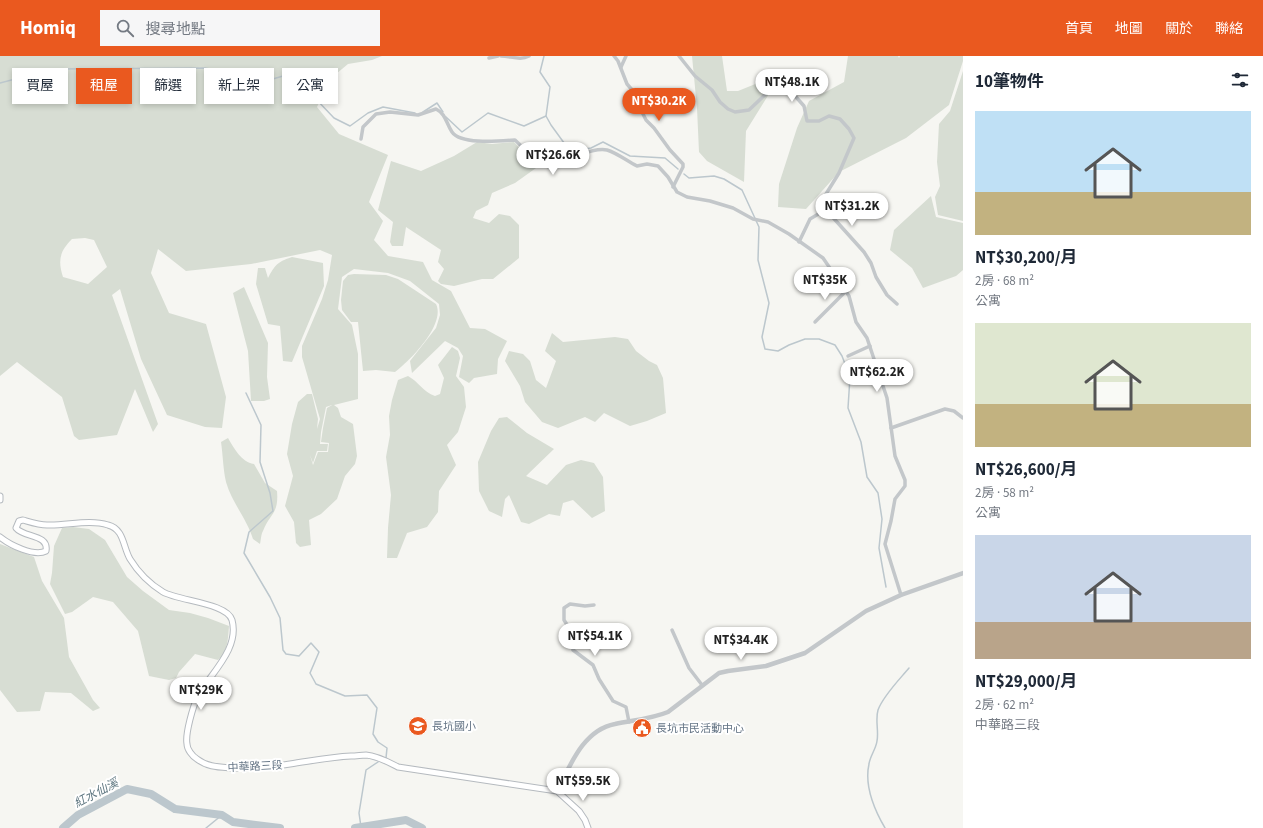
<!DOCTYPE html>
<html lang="zh-TW">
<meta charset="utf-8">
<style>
:root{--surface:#fff;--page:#f6f6f7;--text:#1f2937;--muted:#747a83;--accent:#ea591f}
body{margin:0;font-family:"Source Sans 3","Noto Sans TC",sans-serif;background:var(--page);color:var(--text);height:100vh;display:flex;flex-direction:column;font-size:15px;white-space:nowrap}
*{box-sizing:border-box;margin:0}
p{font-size:13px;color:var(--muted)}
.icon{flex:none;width:22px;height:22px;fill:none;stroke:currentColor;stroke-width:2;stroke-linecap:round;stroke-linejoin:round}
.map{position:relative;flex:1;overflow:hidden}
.drawer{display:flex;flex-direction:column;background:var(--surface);width:300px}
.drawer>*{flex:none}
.hud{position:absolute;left:12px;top:12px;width:380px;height:36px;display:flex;gap:8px}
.price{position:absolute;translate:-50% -34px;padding:0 9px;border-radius:14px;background:#fff;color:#222;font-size:13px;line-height:26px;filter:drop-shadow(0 1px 2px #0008)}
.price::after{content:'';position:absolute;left:50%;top:24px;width:12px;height:9px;margin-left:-6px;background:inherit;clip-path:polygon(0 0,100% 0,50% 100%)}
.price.current{background:var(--accent);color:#fff}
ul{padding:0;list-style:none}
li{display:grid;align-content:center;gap:8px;height:212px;padding:0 12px}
li span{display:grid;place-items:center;height:124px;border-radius:0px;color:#555}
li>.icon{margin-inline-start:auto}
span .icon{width:72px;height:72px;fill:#fffc;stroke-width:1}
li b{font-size:17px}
h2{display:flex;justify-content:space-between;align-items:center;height:48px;padding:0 12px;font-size:17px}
.tag{padding:0 14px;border-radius:0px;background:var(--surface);box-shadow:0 2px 6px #0003;font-size:14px;line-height:36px}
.tag.current{background:var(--accent);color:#fff}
header{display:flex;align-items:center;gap:24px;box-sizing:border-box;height:56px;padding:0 20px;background:var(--accent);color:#fff}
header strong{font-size:19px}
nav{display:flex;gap:22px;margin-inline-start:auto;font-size:14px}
.search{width:280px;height:36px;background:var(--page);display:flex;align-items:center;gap:10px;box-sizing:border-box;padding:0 14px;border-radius:0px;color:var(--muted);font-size:15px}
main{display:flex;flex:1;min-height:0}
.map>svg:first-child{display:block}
</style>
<header>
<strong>Homiq</strong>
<div class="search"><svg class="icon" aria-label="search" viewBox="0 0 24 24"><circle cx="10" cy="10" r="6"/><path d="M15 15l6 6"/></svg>搜尋地點</div>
<nav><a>首頁</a><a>地圖</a><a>關於</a><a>聯絡</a></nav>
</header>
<main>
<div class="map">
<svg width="963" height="772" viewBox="0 0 963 772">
<rect width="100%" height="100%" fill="#f6f6f2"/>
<!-- green -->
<g fill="#d7ddd3" fill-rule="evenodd">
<path d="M0,0h382l-10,4 -24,4 -18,15 -13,28 22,27 49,21 -19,47 14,19 -9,19 14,16 35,6 9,18 19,11 19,37 15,1 22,12 -9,18 -1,15 -23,4 -5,5 -10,-6 4,-21 -5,-8 -13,-7 -33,32 -2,-12 26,-33 4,-13 -1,-11 -29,-23 -22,-8 -34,-4 -12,8 -4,32 14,16 6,29v45l-24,6 4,3 3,9 12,7 4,32 -2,8 -10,12 -8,23 -16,15 -12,6 2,25 -11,2 -4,-4 -2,-21 -9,-16 8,-30 -6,-22 5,-30 6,-22 9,-8h5l6,25 -1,10 3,-10 -18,-62v-11l20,-47 6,-19 4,-25 -12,-5 -69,14 -65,7 -28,-22 -7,24 18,40 37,11 20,73 -4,31 -17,-1 -38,-12 -26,-56 -21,-70 -8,6 46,129 -5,8 -18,-43 -18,46 -38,5 -5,-4 -12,-39 -45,-35 -17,14zM85,182l9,2 13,27 -19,17 -25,-7c-5,-16 -4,-25 9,-38zM332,349l-5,3 -4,20 -2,14 8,1 -1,9h-10l-5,13 -3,-10 3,8 4,-12h10l1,-7h-8l1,-12 5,-25z"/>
<path d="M692,0h30l5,35h11l27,-11 12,1 -31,50 -2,51 -37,-21 -8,-9 -2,-44z"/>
<path d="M848,0h50l1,2 1,-2h63v5l-14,44 -43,33 -67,34 -33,37 -28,-2 1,-23 18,-56 12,-27 35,-19z"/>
<path d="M963,15v150l-25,-6 -3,-18 5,-11 -3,-24 2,-38 11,-13z"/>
<path d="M477,86l15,2 22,-2 18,19 4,7 -21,15 -23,10 -4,12 -12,6 -3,7 16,5 10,-9 11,2 9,9v33l-26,21h-11l-28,7 -13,-2 -3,-3 6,-12 -6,-7 3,-12 -35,-23 -3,19h-11l-2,-4 3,-20 -15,-12 13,-49 30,10 33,-15z"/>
<path d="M931,140l5,21 27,6v47l-7,6 -33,12 -11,-20 -22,-18 4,-20z"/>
<path d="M292,201l31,6 1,23 -32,76 -9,-1 -3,-35 -12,-2 -12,-40 2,-16h7l3,10c7,-13 9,-16 24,-21z"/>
<path d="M354,218l32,1 12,4 38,25c10,20 -26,57 -41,68l-19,-2 -13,1 -5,-49h-7l-9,-12 -1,-10 2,-19 5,-6z"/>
<path d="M244,231l24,56 -1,34 3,22 -6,2h-13l-3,-50 -15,-58z"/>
<path d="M552,277l11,9 52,-5 13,2 8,12 13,10 8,4 6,13 3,35 -19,8 -17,5 -26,-13 -9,9 -10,-5 -27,11 -16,-6 -17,-20 -5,-16 -15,-25 4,-10 14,3 7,7 6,19 10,8 10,-27 -11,-10z"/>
<path d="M452,291l6,4 2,7 -4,18 8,11 2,20 -8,25 -11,13 9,20 -17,26 -1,21 -11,15 -20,6 -10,25h-10l1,-30 3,-33 -5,-38 4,-22 -1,-19 3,-16 6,-20 10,-4c11,6 15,16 27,20l5,-2 4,-16 -6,-13z"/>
<path d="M507,361l20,16 27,16 -28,27 21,9 19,-20 15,-5 13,3 9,14 2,34 -13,7 -19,-18 -10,3 -3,13 -11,-2 -20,10 -8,-2 -12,-27 -4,4 -3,18 -13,-6 -10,-20 -1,-29 13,-31 8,-13z"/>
<path d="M228,382c6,10 13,24 26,26l11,19 12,8c2,23 -7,22 -14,40 -2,3 -2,9 -3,13l-7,-5c-6,-20 -21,-36 -27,-57 -3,-13 -3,-27 -5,-40z"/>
<path d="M73,471l16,2 16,11 22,37 16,14 26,19 21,3 18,5 21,8c-1,12 -1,26 -11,34l-23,-6 -16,18 -3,6 -7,2 -20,-4 -11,-45 -25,-29 -20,-5 -21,15 -7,2 -15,-30 2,-11 2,-27 8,-18z"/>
<path d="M0,488l34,13 8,24 22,37 5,39 24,43 7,8 -7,3 -22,-18 -26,-1 -5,19 -23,1 -17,-22z"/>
</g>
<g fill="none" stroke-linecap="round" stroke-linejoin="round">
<!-- stream -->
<g stroke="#bcc7cd" stroke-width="1.5">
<path d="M544,0l-4,16 10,15 -4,29"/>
<path d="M0,27l53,-14 152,-1 61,13 17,-5 13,2 38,40 16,8 18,-13 15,-6 32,6"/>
<path d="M423,56l14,-9 6,9"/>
<path d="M446,61l16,15 26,-19 36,13 22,-10 5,9 16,22 12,3 12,-2 12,-6 27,14 35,2 13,11"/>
<path d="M684,118l5,4 25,-2 10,3 18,11 17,37 -1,33 11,43 -7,34 3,12 13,2 11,-6 16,-6h14l16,6 7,11 8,21 -2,31 13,34 6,35 11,16 4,26 -3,29 7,39"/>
<path d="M246,337l15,32 -1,37 10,31 3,18 -24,21 -5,21 26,44 10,21 3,32 3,4 13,2 12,-13 8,9 -9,21 6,11 29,12 22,-1 10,13 -4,26 5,8 9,6 -1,10"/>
<path d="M361,771l-2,-14 7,-43 12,-8"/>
<path d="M206,772l16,-13"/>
<path d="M885,772c-11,-19 -21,-42 -16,-64 1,-8 7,-15 8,-23 2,-10 -2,-21 1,-31 5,-14 21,-30 31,-42"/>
</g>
<!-- river -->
<g stroke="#bcc7cd" stroke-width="8">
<path d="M63,772l15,-13 49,-26 24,5 24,15 47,6 11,7 47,6"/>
<path d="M355,772l51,-8 16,8"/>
</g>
<defs>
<g id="secondary">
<path d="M0,440v4"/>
<path d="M0,481c10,8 34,20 46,14 3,-17 -22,-13 -30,-23l3,-7 4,-1c7,2 16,5 24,5 19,1 42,-6 61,0 16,4 15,22 22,34 8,13 20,25 33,33 16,9 64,11 69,28 8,29 -22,54 -34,76 -5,10 -13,38 -11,48 0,5 5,12 10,15 10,8 22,8 35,9 19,0 39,-1 58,-4 21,-3 40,-7 61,-8 5,0 11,-1 15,-1 12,1 22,7 32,12l159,24 22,20 6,9 3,8"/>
</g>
</defs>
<!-- secondary casing -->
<use href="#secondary" stroke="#b5babf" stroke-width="7"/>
<!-- minor -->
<g stroke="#c3c7ca" stroke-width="3.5">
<path d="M501,0c10,0 19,5 28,0"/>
<path d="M614,0l4,5 9,23 12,14 4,16 3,6 8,8 16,22 13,14v3l-10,20"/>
<path d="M679,0l16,20 17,14 8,12 8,7 7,3 14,-2 21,-20 10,-4 16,11 8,9 3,15h12l10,-5 11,3 9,10 5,9 -15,35 -13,21 -1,16"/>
<path d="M489,2l9,-2"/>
<path d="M621,11l5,-11"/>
<path d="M361,83l2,-12 13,-13 14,-2 28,3 18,-6c10,5 10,14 16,23 9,13 48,9 63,8l24,23 12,5c14,-7 41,-21 56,-18 10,3 20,11 30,16l10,-2 11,2 10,11 9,15 10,5 23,4 23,7 20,11 15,3 21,12 34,24 26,38 7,26 11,16 20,60 8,58 10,24v6l-10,13 -4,22 -6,23 16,51"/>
<path d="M799,186l11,-23 15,-9 3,2 36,40 7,11 5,14 11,18 10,9"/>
<path d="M815,266l31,-31"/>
<path d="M848,300l22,-10"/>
<path d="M891,372l54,-19 9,2 9,7"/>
<path d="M594,549l-9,1 -15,-2 -6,4v12l7,11 2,19 20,15 6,14 14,22 13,6 3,15"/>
<path d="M672,574l17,38 13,17"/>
</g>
<!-- tertiary -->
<path stroke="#c3c7ca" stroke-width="4.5" d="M557,735c13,-25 26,-61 58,-67 18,-4 36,-5 53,-12l51,-39 9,-2 38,-5 39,-13 61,-42 35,-16 62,-22"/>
<!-- secondary -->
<use href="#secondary" stroke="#fff" stroke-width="5"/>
</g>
<!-- icons -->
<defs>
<symbol id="school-disc" viewBox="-11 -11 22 22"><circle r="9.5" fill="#ea591f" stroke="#fff"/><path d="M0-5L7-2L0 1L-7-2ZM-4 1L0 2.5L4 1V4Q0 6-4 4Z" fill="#fff"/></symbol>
<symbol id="civic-disc" viewBox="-11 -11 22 22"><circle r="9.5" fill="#ea591f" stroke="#fff"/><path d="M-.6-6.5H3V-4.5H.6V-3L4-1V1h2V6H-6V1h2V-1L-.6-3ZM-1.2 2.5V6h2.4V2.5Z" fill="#fff"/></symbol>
</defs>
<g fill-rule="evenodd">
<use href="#school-disc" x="407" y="659" width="22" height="22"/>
<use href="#civic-disc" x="631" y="661" width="22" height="22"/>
</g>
<g text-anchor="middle" stroke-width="4" stroke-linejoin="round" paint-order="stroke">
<!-- poi labels -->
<g font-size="11" fill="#647485" stroke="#fff" text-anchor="start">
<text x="432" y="674">長坑國小</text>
<text x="656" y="676">長坑市民活動中心</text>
</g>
<!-- street labels -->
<g font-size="11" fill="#647485" stroke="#fff">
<text transform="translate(255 710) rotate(-3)" y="4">中華路三段</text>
</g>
<!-- water labels -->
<g font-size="12" font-style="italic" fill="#5f7781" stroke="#fff">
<text transform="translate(96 737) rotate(-28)" y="4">紅水仙溪</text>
</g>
</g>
</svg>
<b class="price" style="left:792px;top:47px">NT$48.1K</b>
<b class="price current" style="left:659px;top:66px">NT$30.2K</b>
<b class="price" style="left:553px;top:120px">NT$26.6K</b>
<b class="price" style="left:852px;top:171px">NT$31.2K</b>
<b class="price" style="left:825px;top:245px">NT$35K</b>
<b class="price" style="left:877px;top:337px">NT$62.2K</b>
<b class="price" style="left:595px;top:601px">NT$54.1K</b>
<b class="price" style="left:741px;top:605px">NT$34.4K</b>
<b class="price" style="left:201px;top:655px">NT$29K</b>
<b class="price" style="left:583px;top:746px">NT$59.5K</b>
<div class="hud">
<a class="tag">買屋</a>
<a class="tag current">租屋</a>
<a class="tag">篩選</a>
<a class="tag">新上架</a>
<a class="tag">公寓</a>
</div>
</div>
<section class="drawer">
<h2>10筆物件<svg class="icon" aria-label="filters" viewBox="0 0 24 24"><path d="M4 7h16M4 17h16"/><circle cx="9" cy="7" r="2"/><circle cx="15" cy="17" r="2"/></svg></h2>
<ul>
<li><span style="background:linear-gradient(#bfe0f5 65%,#c2b280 0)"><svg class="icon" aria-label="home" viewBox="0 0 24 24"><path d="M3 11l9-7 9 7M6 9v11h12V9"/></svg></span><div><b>NT$30,200/月</b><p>2房 · 68 m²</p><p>公寓</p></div></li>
<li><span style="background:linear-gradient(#dfe7d0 65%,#c2b280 0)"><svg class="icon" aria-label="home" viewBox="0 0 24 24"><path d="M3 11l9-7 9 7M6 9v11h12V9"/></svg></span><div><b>NT$26,600/月</b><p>2房 · 58 m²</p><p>公寓</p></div></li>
<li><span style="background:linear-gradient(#c9d6e8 70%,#b9a48a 0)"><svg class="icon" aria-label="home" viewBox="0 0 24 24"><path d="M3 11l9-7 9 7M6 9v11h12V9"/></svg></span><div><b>NT$29,000/月</b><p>2房 · 62 m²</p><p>中華路三段</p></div></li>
</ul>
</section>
</main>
